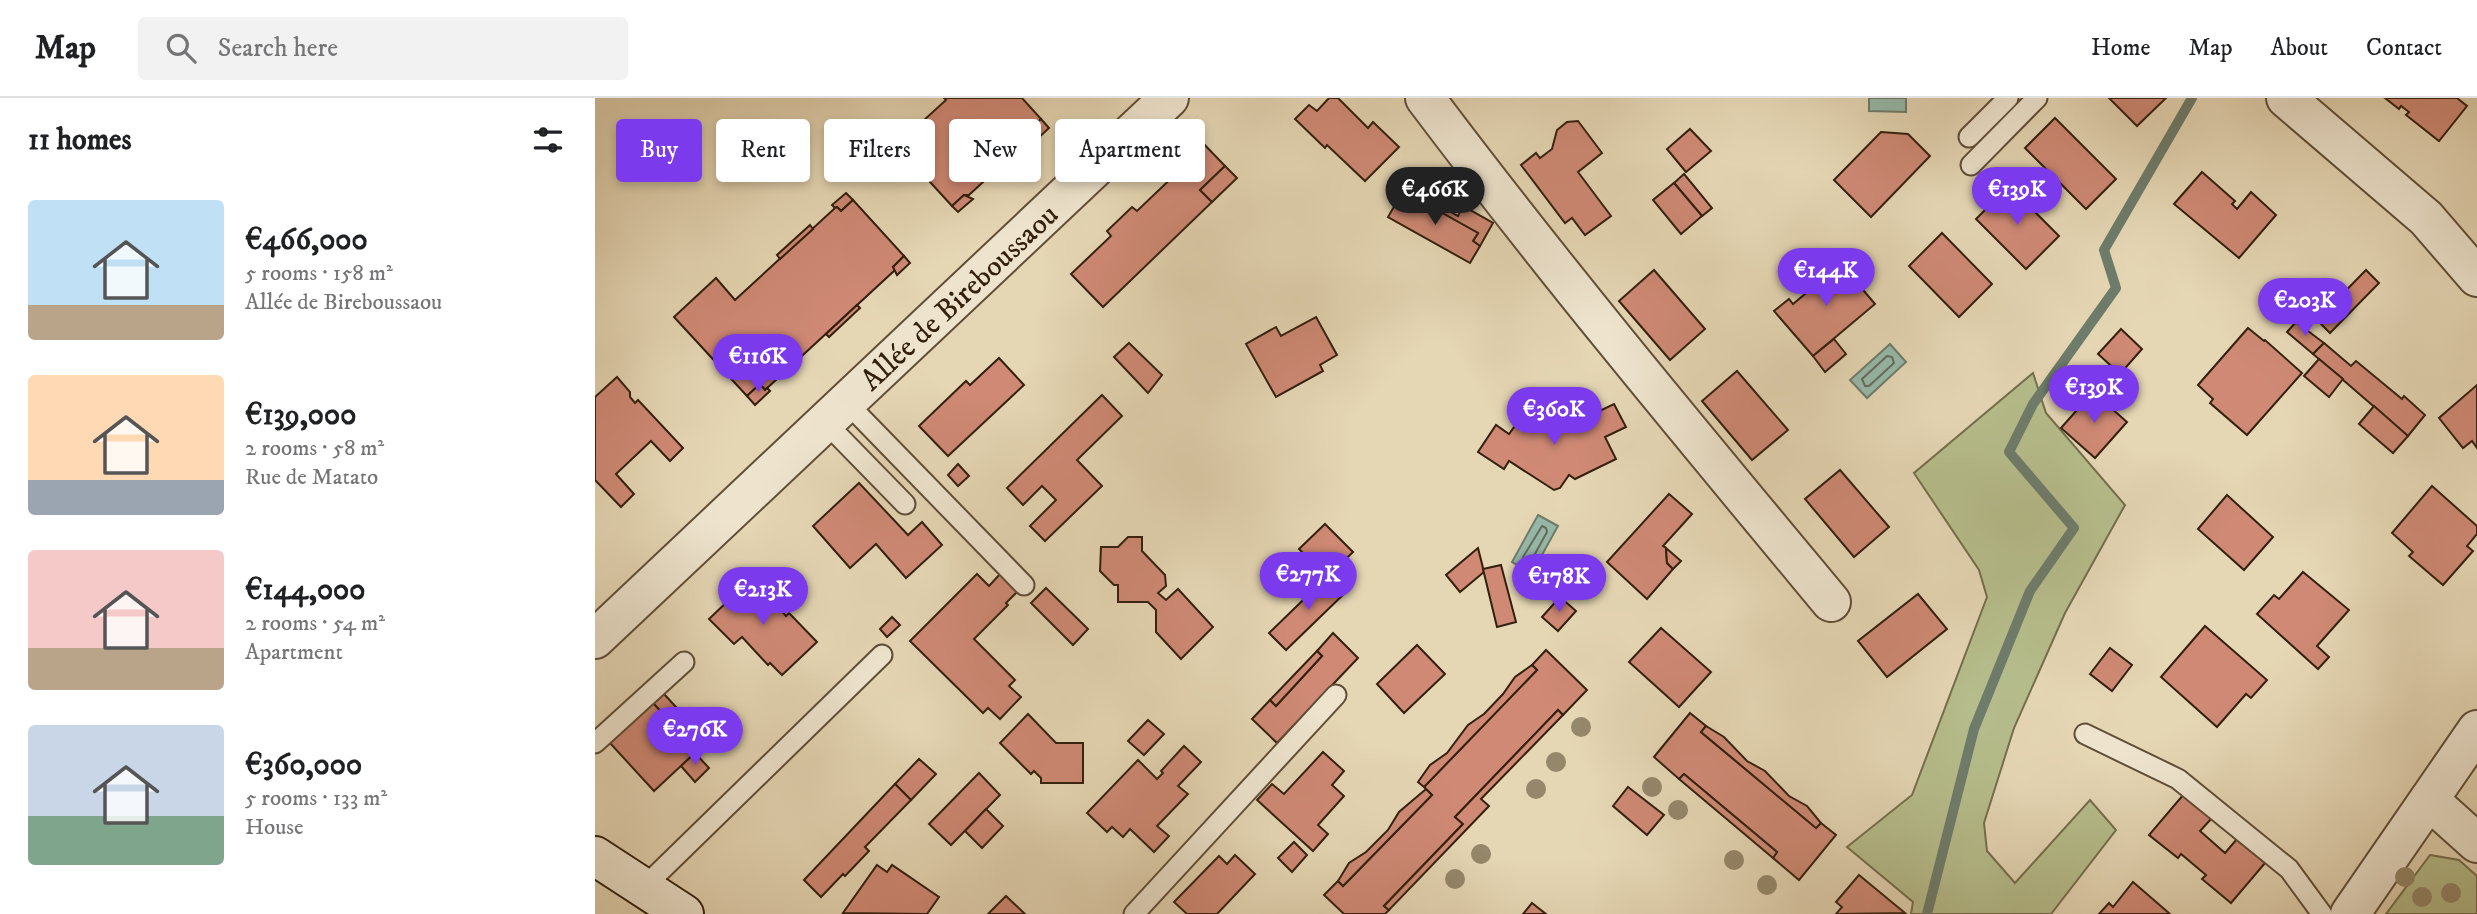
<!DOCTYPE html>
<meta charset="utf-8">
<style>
:root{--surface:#fff;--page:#f2f2f2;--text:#202124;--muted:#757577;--line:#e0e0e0;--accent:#7c3aed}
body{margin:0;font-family:"IM FELL DW Pica",serif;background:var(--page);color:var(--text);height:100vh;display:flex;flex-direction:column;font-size:26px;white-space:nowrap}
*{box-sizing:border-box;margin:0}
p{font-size:23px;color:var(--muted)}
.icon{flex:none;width:38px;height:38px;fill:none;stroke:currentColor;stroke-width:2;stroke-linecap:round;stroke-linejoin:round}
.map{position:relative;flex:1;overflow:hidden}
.panel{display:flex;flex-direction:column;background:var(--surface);width:595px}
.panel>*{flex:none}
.top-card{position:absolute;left:21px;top:21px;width:665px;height:63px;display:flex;gap:14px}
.price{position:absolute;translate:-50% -60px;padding:0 16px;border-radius:24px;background:var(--accent);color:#fff;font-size:23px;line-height:46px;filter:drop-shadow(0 2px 4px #0008)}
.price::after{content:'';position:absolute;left:50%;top:42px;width:21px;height:16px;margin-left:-10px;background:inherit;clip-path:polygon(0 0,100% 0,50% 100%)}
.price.on{background:#222;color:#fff}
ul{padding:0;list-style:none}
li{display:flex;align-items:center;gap:21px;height:175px;padding:0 28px}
li span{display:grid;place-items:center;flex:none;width:196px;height:140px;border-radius:7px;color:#555}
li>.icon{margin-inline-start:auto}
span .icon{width:84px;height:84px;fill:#fffc;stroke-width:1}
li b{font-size:30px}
h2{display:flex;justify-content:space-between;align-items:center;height:84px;padding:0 28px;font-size:30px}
.tag{padding:0 24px;border-radius:7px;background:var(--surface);box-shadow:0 4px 10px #0003;font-size:24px;line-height:63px}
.tag.on{background:var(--accent);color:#fff}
header{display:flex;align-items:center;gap:42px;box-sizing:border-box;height:98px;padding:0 35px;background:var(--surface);border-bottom:2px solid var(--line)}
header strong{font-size:33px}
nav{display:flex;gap:38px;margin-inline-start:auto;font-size:24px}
.search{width:490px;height:63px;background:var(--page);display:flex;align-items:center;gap:18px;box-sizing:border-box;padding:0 24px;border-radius:7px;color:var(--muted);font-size:26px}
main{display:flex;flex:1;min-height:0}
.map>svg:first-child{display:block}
</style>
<header>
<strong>Map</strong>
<div class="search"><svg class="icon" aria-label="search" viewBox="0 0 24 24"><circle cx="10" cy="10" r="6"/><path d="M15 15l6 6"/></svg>Search here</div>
<nav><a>Home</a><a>Map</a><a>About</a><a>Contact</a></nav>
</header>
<main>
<section class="panel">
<h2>11 homes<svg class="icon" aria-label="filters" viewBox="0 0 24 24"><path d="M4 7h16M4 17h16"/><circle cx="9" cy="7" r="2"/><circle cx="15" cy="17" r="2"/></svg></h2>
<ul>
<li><span style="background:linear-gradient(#bfe0f5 75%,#b9a48a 0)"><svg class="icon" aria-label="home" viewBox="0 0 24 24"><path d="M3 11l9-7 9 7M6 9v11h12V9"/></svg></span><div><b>€466,000</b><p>5 rooms · 158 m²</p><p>Allée de Bireboussaou</p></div></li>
<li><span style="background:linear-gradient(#ffd9b3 75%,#9aa5b1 0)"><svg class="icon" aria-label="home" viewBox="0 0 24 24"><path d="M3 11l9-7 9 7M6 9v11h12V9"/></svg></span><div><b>€139,000</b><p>2 rooms · 58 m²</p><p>Rue de Matato</p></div></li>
<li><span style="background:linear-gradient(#f6c9c9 70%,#b9a48a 0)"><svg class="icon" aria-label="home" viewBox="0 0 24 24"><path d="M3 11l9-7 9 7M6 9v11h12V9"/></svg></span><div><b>€144,000</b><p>2 rooms · 54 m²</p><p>Apartment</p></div></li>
<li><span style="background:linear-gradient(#c9d6e8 65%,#7fa58c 0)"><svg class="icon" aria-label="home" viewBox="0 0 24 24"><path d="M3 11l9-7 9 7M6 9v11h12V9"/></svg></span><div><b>€360,000</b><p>5 rooms · 133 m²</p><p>House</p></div></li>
</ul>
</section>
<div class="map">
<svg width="1882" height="816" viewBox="0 0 1882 816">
<rect width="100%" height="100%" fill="#e5d6b4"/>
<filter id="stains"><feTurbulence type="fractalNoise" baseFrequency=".00286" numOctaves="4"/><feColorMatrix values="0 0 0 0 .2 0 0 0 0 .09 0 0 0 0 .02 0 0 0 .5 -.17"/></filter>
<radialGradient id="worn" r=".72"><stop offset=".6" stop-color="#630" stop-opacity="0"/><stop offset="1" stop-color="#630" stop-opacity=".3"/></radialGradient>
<!-- green -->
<g fill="#b6bd8c" stroke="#746e4c" stroke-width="2">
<path d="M1438,275l13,40 79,92 -60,108 -51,115 -30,95 3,28 28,32 75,-83 26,30 -65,84h-140l2,-12 -66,-55 65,-52 75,-198 -8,-27 -65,-97z"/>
<path d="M1835,757l29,5 18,16v38h-91z"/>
</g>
<!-- water -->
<g fill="#96b9aa" stroke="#6e7c6b" stroke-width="2">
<path d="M1274,0h37v14l-37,-1z"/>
<path d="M1295,246l16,18 -39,36 -17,-18z"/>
<path d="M943,417l20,11 -26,47 -20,-11z"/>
</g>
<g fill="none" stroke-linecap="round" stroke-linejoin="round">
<!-- shore -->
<g stroke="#646c5c" stroke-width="2">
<path d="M1292,258l5,1 2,6 -25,23h-4l-3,-7z"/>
<path d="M947,428l4,2 1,4 -16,29 -5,1 -3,-5z"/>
</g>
<!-- stream -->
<path stroke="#6e7c6b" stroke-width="10" d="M1332,816l47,-185 56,-138 44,-63 -65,-76 24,-48 83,-116 -12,-38 88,-152"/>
</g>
<!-- building -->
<g fill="#cf8975" stroke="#33200d" stroke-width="2">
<path d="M349,0h78l19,21 -14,14 4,5 -62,57h-5l-12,11 -53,-58 12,-11 -2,-3 2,-2 35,-32z"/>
<path d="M734,0h9l30,30 5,-6 26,25 -34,34 -38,-36 -2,3 -30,-29 14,-14 8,6z"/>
<path d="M1514,0h57l-29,28z"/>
<path d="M1790,0h72l10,8 -28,35 -33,-26 3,-3 -8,-6 -2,3z"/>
<path d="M1460,20l61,61 -30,30 -61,-61z"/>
<path d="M446,21l8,9 -16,15 -6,-10z"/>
<path d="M983,23l24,32 -24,19 33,44 -26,19 -13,-17 -7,5 -44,-58 15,-12 4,5 12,-9 5,-19 10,-8z"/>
<path d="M313,31l3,8 -12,11 -5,-6z"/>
<path d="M1095,31l21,22 -25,21 -19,-23z"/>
<path d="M1286,34l27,2 22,22 -59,61 -37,-37z"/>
<path d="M605,42l25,26 -25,24 12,12 -109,105 -32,-33 40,-38 -4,-5 25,-24 5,4 44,-42 -6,-5z"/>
<path d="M630,68l12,12 -25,24 -12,-12z"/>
<path d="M1607,74l33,29 -3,3 5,5 14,-17 25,23 -37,43 -65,-54z"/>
<path d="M1089,76l28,34 -10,8 -28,-33z"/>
<path d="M1079,85l28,33 -21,18 -28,-34z"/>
<path d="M811,88l52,30 5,-10 30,17 -13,23 -7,-5 5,-8 -75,-42z"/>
<path d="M1414,88l50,50 -33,33 -50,-50z"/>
<path d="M808,93l75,42 -5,8 7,5 -10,17 -82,-46z"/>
<path d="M251,95l7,7 -12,11 -4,-4 -2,1 -3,-3z"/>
<path d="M369,97l9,4 -15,13 -6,-6z"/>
<path d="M258,102l51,56 -11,11 2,3 -130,120 -5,-6 -13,12 -73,-79 42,-39 19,22 100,-92 2,-1 4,4z"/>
<path d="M215,127l3,4 -33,30 -3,-4z"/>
<path d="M1347,135l50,51 -33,33 -50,-51z"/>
<path d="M309,158l6,7 -13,12 -4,-8z"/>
<path d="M1241,160l39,46 -62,52 -39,-45 15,-12 4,5 31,-26 -4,-6z"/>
<path d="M1059,172l51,59 -35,31 -51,-59z"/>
<path d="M1771,172l13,13 -49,50 -13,-13z"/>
<path d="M262,207l3,3 -31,29 -3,-3z"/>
<path d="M721,219l21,38 -17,10 3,6 -47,26 -30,-53 30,-17 5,9z"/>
<path d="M1701,224l28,21 -11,11 -26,-22z"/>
<path d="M1653,230l16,13 1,-1 37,33 -55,62 -37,-32 3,-4 -15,-14z"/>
<path d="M1526,231l21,20 -22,25 -22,-20z"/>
<path d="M1239,241l12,15 -21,18 -12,-16z"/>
<path d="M534,245l33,32 -14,18 -34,-36z"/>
<path d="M1729,245l27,23 5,-5 46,38 2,-3 21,19 -17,21 -95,-82z"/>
<path d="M404,260l25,27 -76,71 -29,-30 47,-45 4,4z"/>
<path d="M1724,261l24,20 -14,18 -25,-21z"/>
<path d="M1142,273l51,59 -36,30 -50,-59z"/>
<path d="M22,279l13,15v5l5,6 3,-3 45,48 -13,13 -19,-20 -35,33 18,20 -13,13 -26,-27v-83z"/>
<path d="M165,286l5,6 2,-2 3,3 -15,14 -8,-9z"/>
<path d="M1882,287v63l-5,-7 -9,7 -24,-30z"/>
<path d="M1498,294l34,30 -32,36 -34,-30z"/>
<path d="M507,297l20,21 -45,44 25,26 -57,55 -15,-15 26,-26 -14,-14 -19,19 -16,-17z"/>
<path d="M1019,306l12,23 -21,10 11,22 -41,20 -6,-4 -9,13 -6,2 -45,-29 -5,8 -26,-17 18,-27 13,9 18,-25 28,18 8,-3 11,7 22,-11 -3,-6z"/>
<path d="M1779,308l34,30 -15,17 -34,-29z"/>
<path d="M363,366l11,12 -11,10 -10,-11z"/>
<path d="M1245,372l49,57 -35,30 -49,-58z"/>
<path d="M264,385l49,52 14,-13 20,23 -36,33 -30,-34 -26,24 -37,-42z"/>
<path d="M1837,388l45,40v8l-10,12 6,5 -30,34 -34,-29 4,-4 -21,-19z"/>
<path d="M1074,396l23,20 -29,32 3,2 1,15 6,6 -26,30 -40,-37z"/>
<path d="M1632,397l46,42 -29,33 -46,-41z"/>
<path d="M730,426l28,28 -26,25 -28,-28z"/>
<path d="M533,439h14v14l23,24 1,11 -8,7 8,7 12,-11 35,38 -32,32 -25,-27v-22l-8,-8h-30v-17h-4l-14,-14 1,-24h17z"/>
<path d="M883,450l6,24 -24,20 -14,-17z"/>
<path d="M1071,450l15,13 -8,8 -6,-6z"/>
<path d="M906,467l15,57 -19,5 -14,-58z"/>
<path d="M1708,474l46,38 -32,36 12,11 -11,12 -61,-55 17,-19 5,4z"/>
<path d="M406,475l18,17 -13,13 2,2 -34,34 41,41 -6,6 12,11 -21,22 -12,-11 -5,5 -73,-72 67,-67 12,12z"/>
<path d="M736,475l17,17 -62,60 -17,-17z"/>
<path d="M157,480l34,38 3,-3 28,29 -35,33 -12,-12 -2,2 -26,-28 -8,7 -25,-25z"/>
<path d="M451,490l42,41 -15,16 -42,-42z"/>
<path d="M1323,496l29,35 -60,48 -29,-36z"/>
<path d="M965,499l16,14 -18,20 -16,-14z"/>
<path d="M297,519l8,8 -13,12 -7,-8z"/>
<path d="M1610,528l62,54 -16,18 -5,-4 -29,33 -56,-50z"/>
<path d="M1066,530l50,44 -32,35 -50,-45z"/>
<path d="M738,535l25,25 -81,85 -25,-24 18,-19 6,6 46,-50 -5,-5z"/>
<path d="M822,547l28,29 -41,39 -27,-29z"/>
<path d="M1515,550l22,17 -20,26 -22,-17z"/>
<path d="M951,552l41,40 -24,25 -5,-5 -103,107 8,7 -79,82 5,4 -4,4h-41l-20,-19 14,-14 5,5 89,-91 -8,-8 113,-117 -5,-5z"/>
<path d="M722,553l5,5 -46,50 -6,-6z"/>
<path d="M937,567l5,5 -113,117 -6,-5 12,-17 17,-12 21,-28 16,-11 19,-20 12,-17z"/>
<path d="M69,596l44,48 -11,9 -44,-48z"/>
<path d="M58,605l44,48 -43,40 -44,-48z"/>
<path d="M963,612l5,5 -82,84 8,7 -100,104 -5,-4 79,-82 -8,-7z"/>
<path d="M1095,615l16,13 -5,6 115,96 5,-5 15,12 -37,45 -26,-22 4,-6 -93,-78 -5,5 -25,-22z"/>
<path d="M433,616l28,29h27v40h-42v-5l-7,-7 -3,3 -31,-31z"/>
<path d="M553,622l16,14 -20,21 -16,-14z"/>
<path d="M1111,628l18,11 23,24 18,10 24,25 18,10 14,17 -5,5 -115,-96z"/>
<path d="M589,648l17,16 -23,24 10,8 -31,32 12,10 -15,16 -24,-23 -7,8 -11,-10 -5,5 -20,-19 51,-53 19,19 6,-6 -2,-2z"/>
<path d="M728,654l21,19 -12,14 12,11 -26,29 10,9 -15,17 -56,-51 15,-16 12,10z"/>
<path d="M100,655l14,15 -14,14 -14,-16z"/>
<path d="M324,661l17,15 -25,26 -16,-16z"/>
<path d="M384,675l21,22 -49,50 -22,-21z"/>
<path d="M1089,676l93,78 -4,6 -94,-79z"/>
<path d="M300,686l16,16 -46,47 4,4 -24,25 -2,-2 -22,23 -17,-17z"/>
<path d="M1033,689l36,28 -17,20 -34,-29z"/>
<path d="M831,691l6,6 -89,91 -5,-5 11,-18 17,-11 22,-22 11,-18z"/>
<path d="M1589,696l28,24 -12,13 25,22 12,-14 28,24 -34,40 -29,-24 4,-4 -25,-21 -3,4 -29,-23z"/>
<path d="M391,711l17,17 -21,22 -17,-17z"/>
<path d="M699,744l13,13 -15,17 -14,-14z"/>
<path d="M640,757l20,19 -38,40h-30l-13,-12 45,-46 8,8z"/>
<path d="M282,767l10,7 5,-7 47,32 -12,17 -84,-1z"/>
<path d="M1264,777l46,38 -69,1 6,-7 -6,-5z"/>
<path d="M1538,784l37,32h-71l10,-11 4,4z"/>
<path d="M411,798l19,18h-37z"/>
<path d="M937,805l14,11h-23z"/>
</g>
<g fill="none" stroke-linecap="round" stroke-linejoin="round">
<defs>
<g id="service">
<path d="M1374,39l39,-39"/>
<path d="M1376,67l66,-67"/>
<path d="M252,305l177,182"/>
<path d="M231,325l79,81"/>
<path d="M1490,636l93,45 111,90 33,45"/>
<path d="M0,645l89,-81"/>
<path d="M49,789l238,-232"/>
<path d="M539,816l202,-219"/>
</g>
<g id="minor">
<path d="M830,0c130,173 268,338 406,504"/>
<path d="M1691,0l140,120 51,59"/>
<path d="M0,541l574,-541"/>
<path d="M1834,702l48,43"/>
<path d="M1755,816l127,-184"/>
</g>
<path id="secondary" d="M0,758l89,58"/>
</defs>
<!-- service casing -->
<use href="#service" stroke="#604e37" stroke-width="23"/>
<!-- minor casing -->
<use href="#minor" stroke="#604e37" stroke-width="42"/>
<!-- secondary casing -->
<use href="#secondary" stroke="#33200d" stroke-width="42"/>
<!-- service -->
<use href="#service" stroke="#eee4ce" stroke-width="19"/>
<!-- minor -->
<use href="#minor" stroke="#eee4ce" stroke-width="38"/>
<!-- secondary -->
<use href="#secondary" stroke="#eee4ce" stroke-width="38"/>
</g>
<!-- trees -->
<g fill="#95876a">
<circle cx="986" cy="629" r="10"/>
<circle cx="961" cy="664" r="10"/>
<circle cx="1057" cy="689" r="10"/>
<circle cx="941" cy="691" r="10"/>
<circle cx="1083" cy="712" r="10"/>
<circle cx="886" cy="756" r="10"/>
<circle cx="1139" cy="762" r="10"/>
<circle cx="1810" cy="779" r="10"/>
<circle cx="860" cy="781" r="10"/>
<circle cx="1172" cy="787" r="10"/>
<circle cx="1856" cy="795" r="10"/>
<circle cx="1827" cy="799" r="10"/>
</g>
<g text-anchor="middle" stroke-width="5" stroke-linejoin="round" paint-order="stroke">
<!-- street labels -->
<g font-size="30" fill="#33200d" stroke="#eee4ce">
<text transform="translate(364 199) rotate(-43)" y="10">Allée de Bireboussaou</text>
</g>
</g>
<rect width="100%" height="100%" filter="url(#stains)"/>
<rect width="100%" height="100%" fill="url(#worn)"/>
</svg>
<b class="price on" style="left:840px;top:129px">€466K</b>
<b class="price" style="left:1422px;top:129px">€139K</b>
<b class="price" style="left:1231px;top:210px">€144K</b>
<b class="price" style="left:1710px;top:240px">€203K</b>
<b class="price" style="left:163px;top:296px">€116K</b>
<b class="price" style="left:1499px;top:327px">€139K</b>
<b class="price" style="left:959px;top:349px">€360K</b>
<b class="price" style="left:713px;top:514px">€277K</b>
<b class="price" style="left:964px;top:516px">€178K</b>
<b class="price" style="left:168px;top:529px">€213K</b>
<b class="price" style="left:100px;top:669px">€276K</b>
<div class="top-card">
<a class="tag on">Buy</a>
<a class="tag">Rent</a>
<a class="tag">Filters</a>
<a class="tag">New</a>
<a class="tag">Apartment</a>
</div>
</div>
</main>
